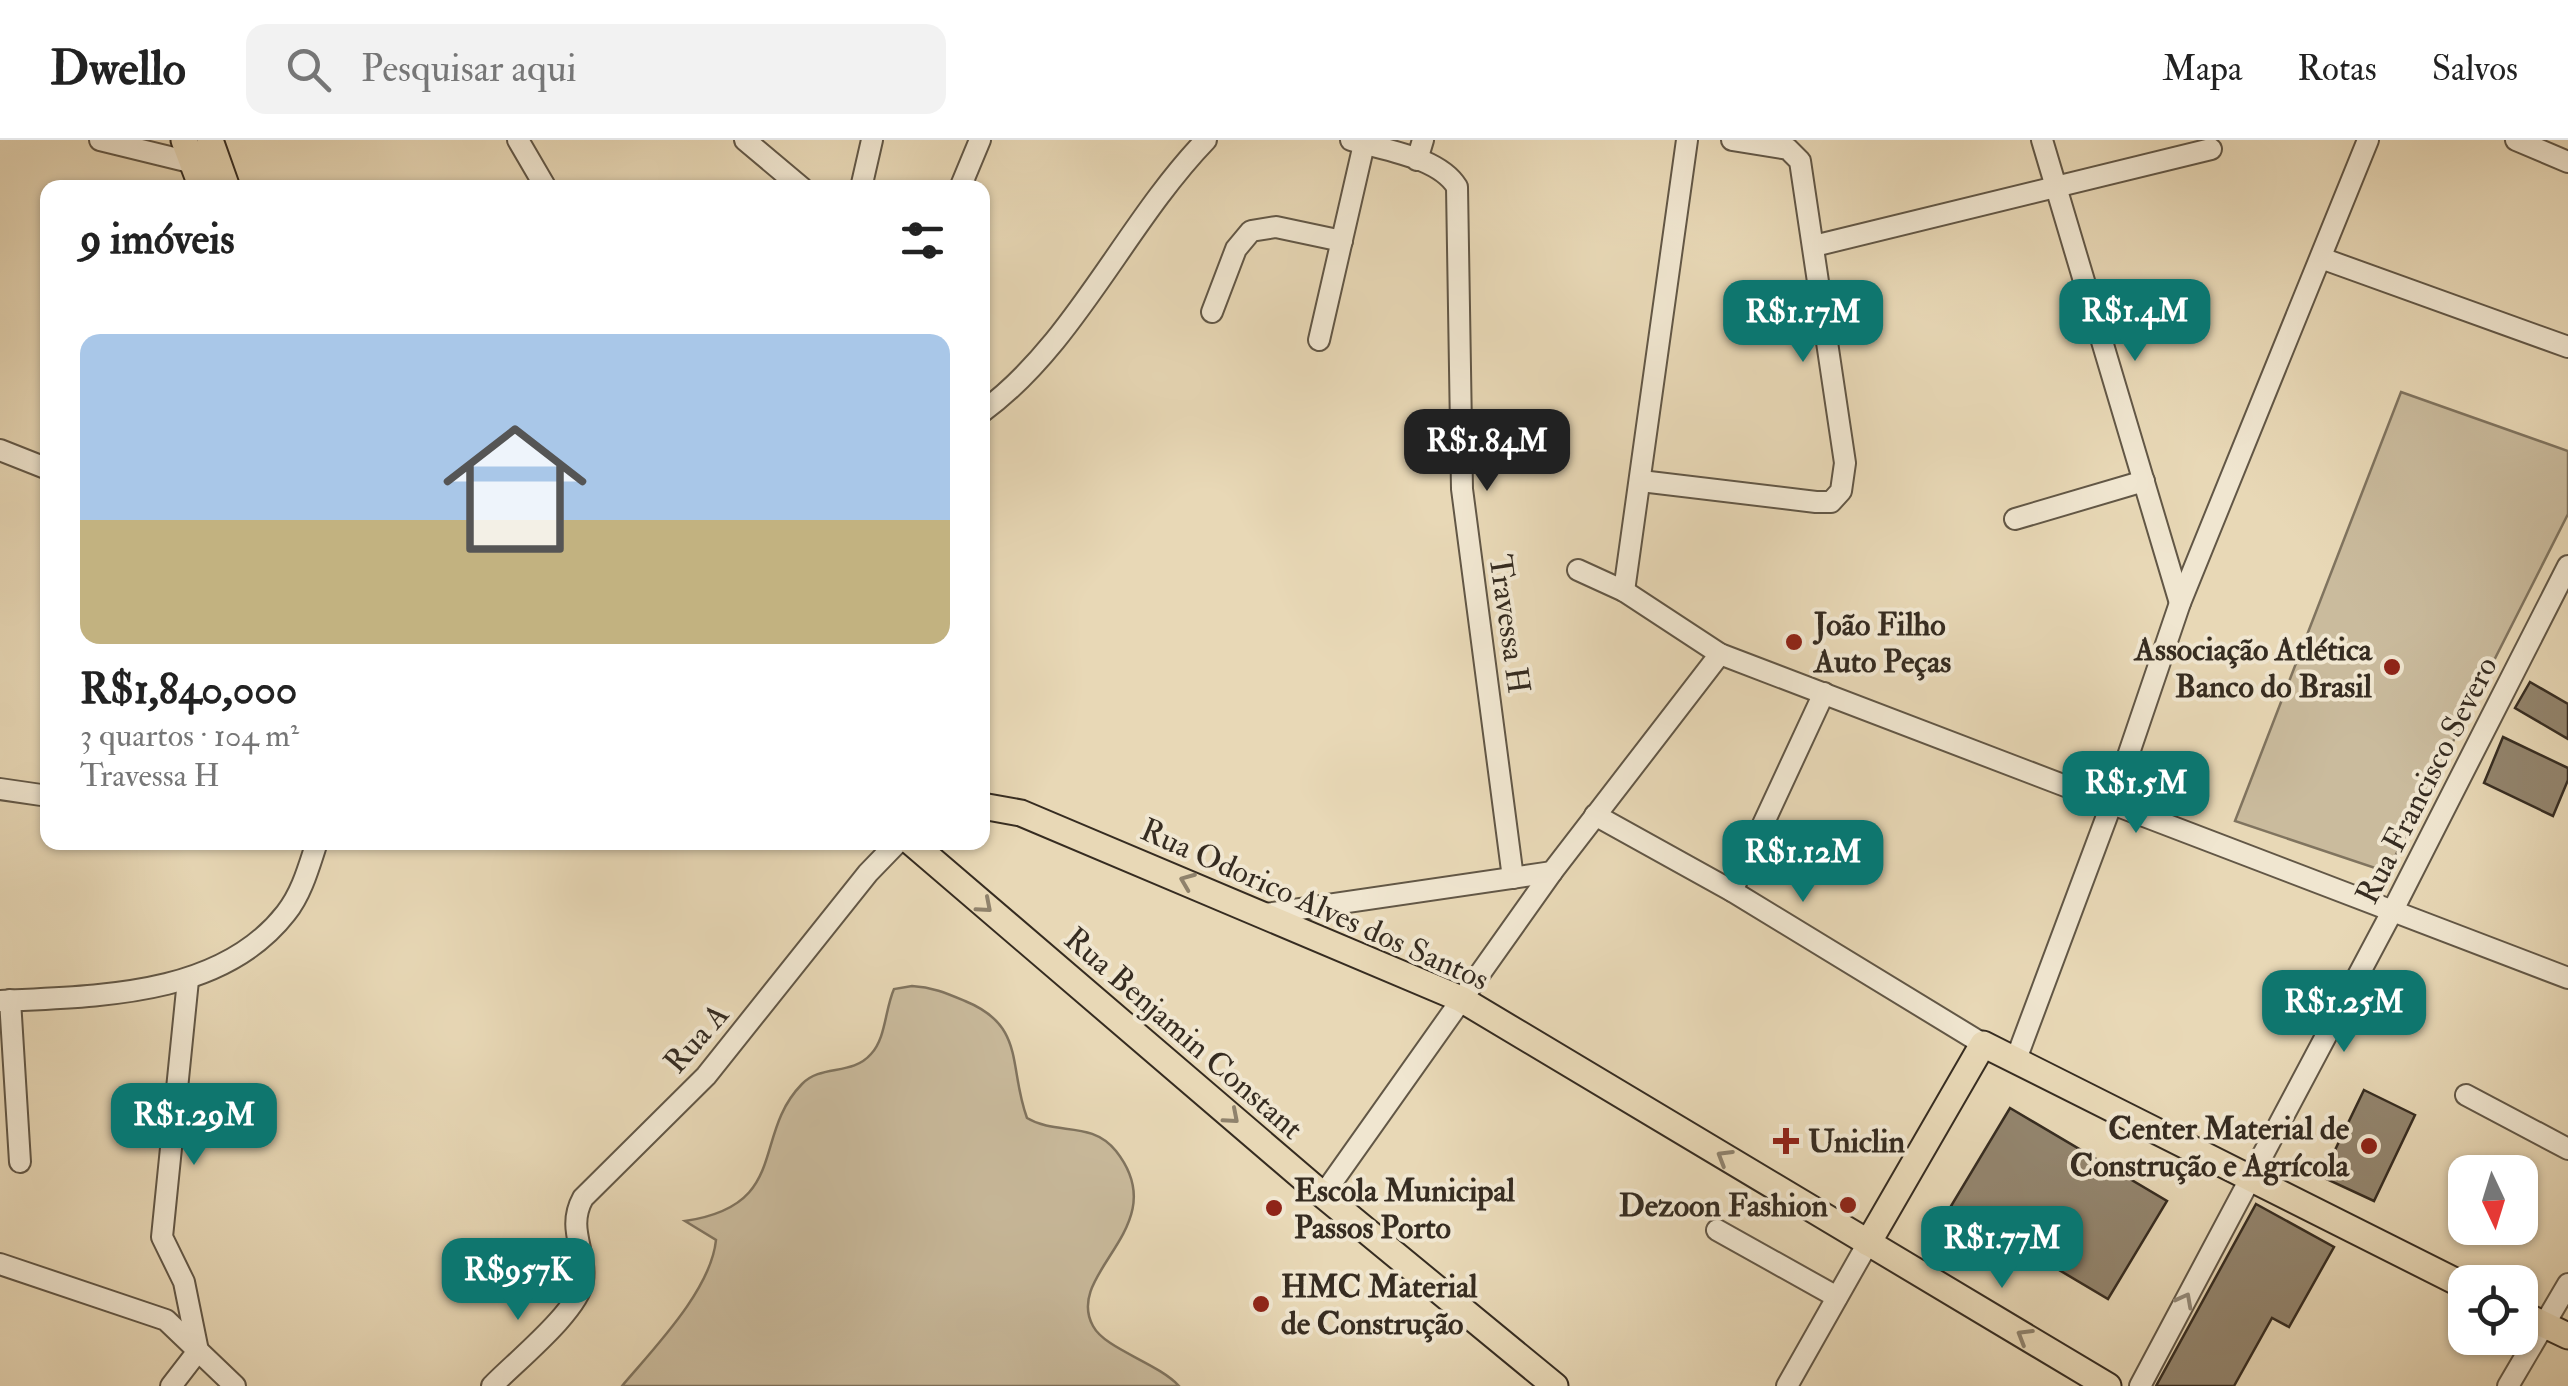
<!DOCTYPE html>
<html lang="pt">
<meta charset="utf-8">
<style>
:root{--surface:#fff;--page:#f2f2f2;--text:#222;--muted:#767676;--line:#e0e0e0;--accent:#0f766e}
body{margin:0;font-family:"IM FELL Double Pica",serif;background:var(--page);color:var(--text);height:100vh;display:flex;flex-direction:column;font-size:38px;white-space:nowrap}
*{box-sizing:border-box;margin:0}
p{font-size:32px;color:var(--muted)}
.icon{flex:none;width:55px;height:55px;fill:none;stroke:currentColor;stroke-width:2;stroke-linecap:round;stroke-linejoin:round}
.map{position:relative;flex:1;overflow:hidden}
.details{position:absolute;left:40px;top:40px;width:950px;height:670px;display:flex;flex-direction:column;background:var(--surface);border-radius:20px;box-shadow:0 2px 8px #0004}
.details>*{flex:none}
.needle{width:65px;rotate:176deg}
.fabs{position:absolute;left:2448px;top:1015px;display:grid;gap:20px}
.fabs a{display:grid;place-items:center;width:90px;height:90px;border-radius:20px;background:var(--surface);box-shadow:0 2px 8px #0004;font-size:50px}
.price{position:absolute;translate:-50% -85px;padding:0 22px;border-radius:20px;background:var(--accent);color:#fff;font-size:32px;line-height:65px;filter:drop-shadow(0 2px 5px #0008)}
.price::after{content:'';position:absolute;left:50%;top:60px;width:30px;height:22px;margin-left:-15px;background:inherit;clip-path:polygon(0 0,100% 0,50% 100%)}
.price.selected{background:#222;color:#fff}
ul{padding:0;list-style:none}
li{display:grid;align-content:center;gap:20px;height:530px;padding:0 40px}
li+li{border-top:2px solid var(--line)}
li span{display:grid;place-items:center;height:310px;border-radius:20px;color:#555}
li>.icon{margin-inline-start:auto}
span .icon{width:180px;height:180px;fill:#fffc;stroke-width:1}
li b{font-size:42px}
h2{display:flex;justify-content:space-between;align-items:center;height:120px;padding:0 40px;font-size:42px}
header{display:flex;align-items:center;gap:60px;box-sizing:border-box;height:140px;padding:0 50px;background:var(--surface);border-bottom:2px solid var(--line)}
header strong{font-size:48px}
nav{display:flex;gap:55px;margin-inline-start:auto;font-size:35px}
.search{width:700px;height:90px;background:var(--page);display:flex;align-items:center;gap:25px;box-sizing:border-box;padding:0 35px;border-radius:20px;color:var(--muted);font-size:38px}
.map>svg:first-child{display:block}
</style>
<header>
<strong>Dwello</strong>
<div class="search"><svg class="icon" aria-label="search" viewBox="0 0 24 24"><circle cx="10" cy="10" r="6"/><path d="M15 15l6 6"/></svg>Pesquisar aqui</div>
<nav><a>Mapa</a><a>Rotas</a><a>Salvos</a></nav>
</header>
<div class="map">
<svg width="2568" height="1246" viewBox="0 0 2568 1246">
<rect width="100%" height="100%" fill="#e8d8b6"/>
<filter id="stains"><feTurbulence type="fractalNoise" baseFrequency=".002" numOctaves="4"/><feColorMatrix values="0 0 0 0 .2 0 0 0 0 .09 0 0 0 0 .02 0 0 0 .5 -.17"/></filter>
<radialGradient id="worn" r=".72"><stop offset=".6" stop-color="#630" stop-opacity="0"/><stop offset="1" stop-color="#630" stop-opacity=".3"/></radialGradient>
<!-- green -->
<g fill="#cabb9d" stroke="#80745f" stroke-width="2.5">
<path d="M2401,252l167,59v63l-181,358 -152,-51z"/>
<path d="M912,846c20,1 34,7 53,15 61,25 43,65 62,117 30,18 64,2 89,33 60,76 -53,121 -23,175 12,23 65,37 86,60h-557c32,-38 89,-96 94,-146l-31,-19c106,-16 66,-85 117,-137 19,-20 50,-8 69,-30 15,-16 14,-45 23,-65z"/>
</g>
<!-- building -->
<g fill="#93856e" stroke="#362c21" stroke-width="2.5">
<path d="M2530,542l38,22v35l-53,-31z"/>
<path d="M2503,597l65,31v12l-15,36 -69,-33z"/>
<path d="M2364,950l51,25 -41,86 -52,-24z"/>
<path d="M2010,968l157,93 -59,98 -157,-93z"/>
<path d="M2256,1064l78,43 -45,80 -17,-9 -38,68h-78z"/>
</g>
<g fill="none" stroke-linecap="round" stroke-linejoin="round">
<defs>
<g id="minor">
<path d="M100,0l90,22"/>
<path d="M518,0l28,48"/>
<path d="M745,0l57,48"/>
<path d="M1351,0c32,10 88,17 106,47l5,302 51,389"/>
<path d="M2042,0l138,463"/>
<path d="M2516,0l52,22"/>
<path d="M1417,20l6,-20"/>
<path d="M861,48l11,-48"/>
<path d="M960,48l20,-48"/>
<path d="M1814,106l397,-97"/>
<path d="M2321,118l247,89"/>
<path d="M1212,172l24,-63 15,-18 25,-4 66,14"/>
<path d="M1319,200l45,-196"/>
<path d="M982,272c93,-68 143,-188 224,-272"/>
<path d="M0,310l48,19"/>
<path d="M1641,341l175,21h15l10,-11 4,-28 -45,-302 -12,-12 -56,-9"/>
<path d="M2015,379l129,-38"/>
<path d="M1578,430l46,21 96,63 848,324"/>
<path d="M1624,451l63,-451"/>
<path d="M0,649l48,7"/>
<path d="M1595,675l137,76 251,153"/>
<path d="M1732,751l92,-198"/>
<path d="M1266,774l286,-42"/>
<path d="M10,860l10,162"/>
<path d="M0,861c97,-5 221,-4 286,-88 16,-20 23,-47 31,-71"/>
<path d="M2015,922l98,-262 67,-197 188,-463"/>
<path d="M2466,955l102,54"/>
<path d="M1323,1055l229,-323 168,-218"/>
<path d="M1717,1090l120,67"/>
<path d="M0,1124l166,56 69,66"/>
<path d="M171,1246l27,-35 -14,-69 -22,-45 26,-257"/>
<path d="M492,1246c22,-23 87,-75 91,-105 4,-30 -17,-52 0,-83l123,-122 162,-203 30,-31"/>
<path d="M1787,1246l81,-143"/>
<path d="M2140,1246l254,-478 174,-342"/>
<path d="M2508,1246l60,-102"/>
</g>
<g id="major">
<path d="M184,0l18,48"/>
<path d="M210,0l17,48"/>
<path d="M982,666l39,7 440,186 647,387"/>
<path d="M911,702l412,353 232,191"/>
<path d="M1868,1103l115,-199 482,242"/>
<path d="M2520,1173l48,23"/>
</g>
</defs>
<!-- minor casing -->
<use href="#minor" stroke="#625746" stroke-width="24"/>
<!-- major casing -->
<use href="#major" stroke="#362c21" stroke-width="29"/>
<!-- minor -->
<use href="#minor" stroke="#f0e6d0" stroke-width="20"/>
<!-- major -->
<use href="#major" stroke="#e8d8b6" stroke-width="25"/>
</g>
<!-- one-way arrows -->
<defs><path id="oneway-chevron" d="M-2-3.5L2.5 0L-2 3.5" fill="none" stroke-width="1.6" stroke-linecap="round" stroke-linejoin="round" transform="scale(2.5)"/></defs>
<g stroke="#8f826c">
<use href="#oneway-chevron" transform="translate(1187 741) rotate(-158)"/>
<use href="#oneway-chevron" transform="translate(985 766) rotate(41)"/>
<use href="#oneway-chevron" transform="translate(1232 977) rotate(41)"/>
<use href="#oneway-chevron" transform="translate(1724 1017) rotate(-149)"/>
<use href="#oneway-chevron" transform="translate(2024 1196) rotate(-149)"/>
</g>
<use stroke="#938978" href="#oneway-chevron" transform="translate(2185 1160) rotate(-62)"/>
<!-- markers -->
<g fill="#8f2418" stroke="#f0e6d0" stroke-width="4">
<circle cx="1794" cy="502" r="10"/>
<circle cx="2392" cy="527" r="10"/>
<path d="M1781 986h10v10h10v10h-10v10h-10v-10h-10v-10h10z"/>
<circle cx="2369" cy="1006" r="10"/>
<circle cx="1848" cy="1065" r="10"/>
<circle cx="1274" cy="1068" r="10"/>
<circle cx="1261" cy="1164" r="10"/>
</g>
<g text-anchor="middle" stroke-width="8" stroke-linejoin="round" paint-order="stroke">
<!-- street labels -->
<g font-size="32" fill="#362c21" stroke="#f0e6d0">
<text transform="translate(1510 484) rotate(82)" y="11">Travessa H</text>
<text transform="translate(2426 640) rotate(-63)" y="11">Rua Francisco Severo</text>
<text transform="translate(1315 764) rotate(24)" y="11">Rua Odorico Alves dos Santos</text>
<text transform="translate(1184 893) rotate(41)" y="11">Rua Benjamin Constant</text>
<text transform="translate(696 898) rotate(-49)" y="11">Rua A</text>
</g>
<!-- poi labels -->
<g font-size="32" font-weight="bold" fill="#362c21" stroke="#f0e6d0" text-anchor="start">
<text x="1814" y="495">João Filho<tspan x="1814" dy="37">Auto Peças</tspan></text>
<text x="2372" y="520" text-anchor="end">Associação Atlética<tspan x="2372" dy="37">Banco do Brasil</tspan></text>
<text x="2349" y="999" text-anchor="end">Center Material de<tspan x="2349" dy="37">Construção e Agrícola</tspan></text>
<text x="1808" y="1012">Uniclin</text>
<text x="1294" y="1061">Escola Municipal<tspan x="1294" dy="37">Passos Porto</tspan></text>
<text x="1828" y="1076" text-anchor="end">Dezoon Fashion</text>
<text x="1281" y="1157">HMC Material<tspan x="1281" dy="37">de Construção</tspan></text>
</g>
</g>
<rect width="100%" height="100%" filter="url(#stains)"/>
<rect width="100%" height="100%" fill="url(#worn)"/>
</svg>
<div class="fabs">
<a><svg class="needle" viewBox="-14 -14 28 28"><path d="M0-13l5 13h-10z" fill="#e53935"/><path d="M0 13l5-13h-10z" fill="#767676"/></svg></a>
<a><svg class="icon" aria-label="locate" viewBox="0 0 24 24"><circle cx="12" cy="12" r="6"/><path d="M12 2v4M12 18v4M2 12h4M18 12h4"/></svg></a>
</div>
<b class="price" style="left:2135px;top:224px">R$1.4M</b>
<b class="price" style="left:1803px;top:225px">R$1.17M</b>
<b class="price selected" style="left:1487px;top:354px">R$1.84M</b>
<b class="price" style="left:2136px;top:696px">R$1.5M</b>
<b class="price" style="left:1803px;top:765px">R$1.12M</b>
<b class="price" style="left:2344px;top:915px">R$1.25M</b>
<b class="price" style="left:194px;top:1028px">R$1.29M</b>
<b class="price" style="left:2002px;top:1151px">R$1.77M</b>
<b class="price" style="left:518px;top:1183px">R$957K</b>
<section class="details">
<h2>9 imóveis<svg class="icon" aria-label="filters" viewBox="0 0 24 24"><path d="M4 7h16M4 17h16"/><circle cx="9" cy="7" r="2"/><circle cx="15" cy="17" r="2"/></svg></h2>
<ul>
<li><span style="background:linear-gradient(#a9c7e8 60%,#c2b280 0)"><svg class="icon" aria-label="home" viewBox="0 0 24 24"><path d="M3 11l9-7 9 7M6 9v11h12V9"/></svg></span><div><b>R$1,840,000</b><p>3 quartos · 104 m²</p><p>Travessa H</p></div></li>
</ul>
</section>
</div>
